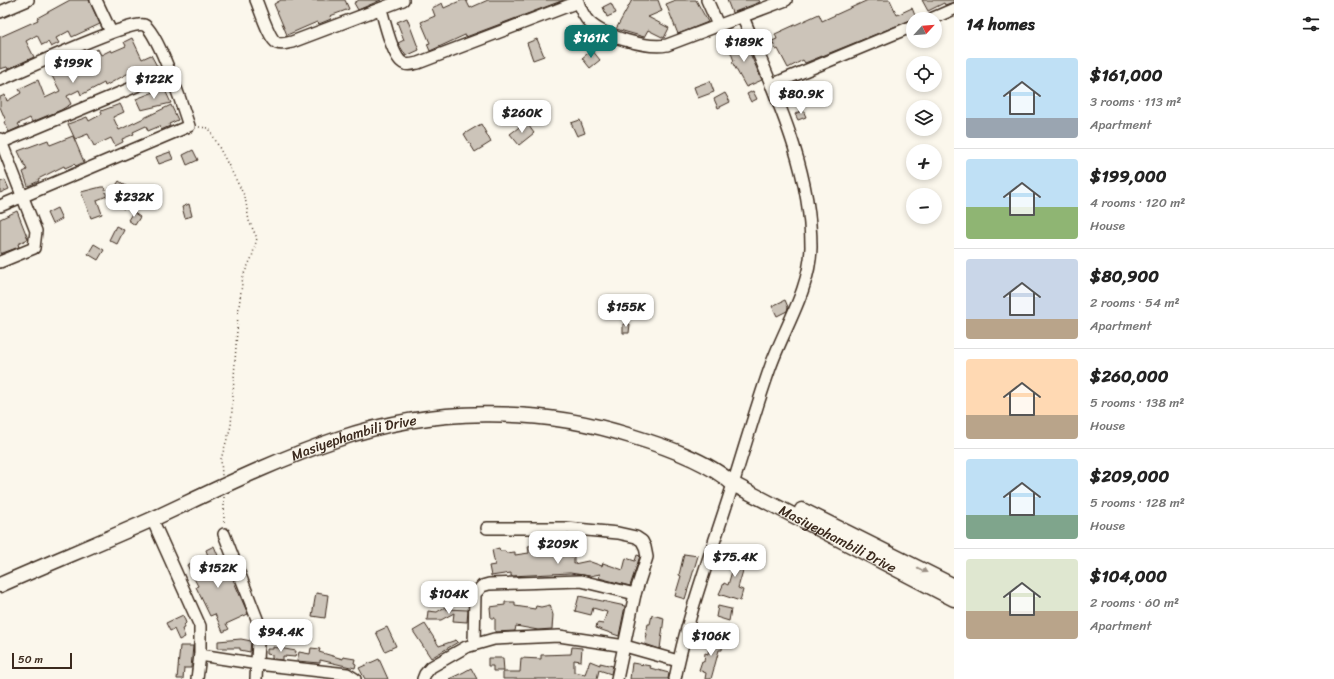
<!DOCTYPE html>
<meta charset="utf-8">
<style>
:root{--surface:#fff;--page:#f2f2f2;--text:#222;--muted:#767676;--line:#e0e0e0;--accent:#0f766e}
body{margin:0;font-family:Sriracha,sans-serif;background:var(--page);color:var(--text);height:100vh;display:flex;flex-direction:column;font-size:15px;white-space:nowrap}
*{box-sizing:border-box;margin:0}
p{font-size:13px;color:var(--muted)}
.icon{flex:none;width:22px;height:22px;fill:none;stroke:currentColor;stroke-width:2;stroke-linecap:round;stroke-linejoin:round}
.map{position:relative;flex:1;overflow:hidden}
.details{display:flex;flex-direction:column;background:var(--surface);width:380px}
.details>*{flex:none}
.needle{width:26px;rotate:64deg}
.buttons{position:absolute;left:906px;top:12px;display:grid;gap:8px}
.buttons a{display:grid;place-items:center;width:36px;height:36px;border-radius:50%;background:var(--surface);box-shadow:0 2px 6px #0003;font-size:20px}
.scale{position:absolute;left:12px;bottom:10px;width:60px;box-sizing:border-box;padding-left:4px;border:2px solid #3b2a1e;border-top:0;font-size:11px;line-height:14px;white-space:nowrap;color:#3b2a1e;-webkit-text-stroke:3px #fbf7ec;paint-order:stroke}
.price{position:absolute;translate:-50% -34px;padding:0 9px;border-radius:8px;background:#fff;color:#222;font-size:13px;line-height:26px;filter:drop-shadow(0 1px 2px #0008)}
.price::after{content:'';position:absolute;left:50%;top:24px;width:12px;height:9px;margin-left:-6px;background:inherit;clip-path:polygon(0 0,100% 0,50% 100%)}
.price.current{background:var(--accent);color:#fff}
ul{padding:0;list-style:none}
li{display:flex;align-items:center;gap:12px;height:100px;padding:0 12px}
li+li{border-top:1px solid var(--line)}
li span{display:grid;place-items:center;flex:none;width:112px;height:80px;border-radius:4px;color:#555}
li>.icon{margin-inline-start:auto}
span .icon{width:48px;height:48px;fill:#fffc;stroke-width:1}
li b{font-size:17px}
h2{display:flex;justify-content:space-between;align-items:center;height:48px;padding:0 12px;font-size:17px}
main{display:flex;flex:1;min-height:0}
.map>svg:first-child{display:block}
</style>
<main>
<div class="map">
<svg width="954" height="679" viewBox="0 0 954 679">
<rect width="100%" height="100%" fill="#fbf7ec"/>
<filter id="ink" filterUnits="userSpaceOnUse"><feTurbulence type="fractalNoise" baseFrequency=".025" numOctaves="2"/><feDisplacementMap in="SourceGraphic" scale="8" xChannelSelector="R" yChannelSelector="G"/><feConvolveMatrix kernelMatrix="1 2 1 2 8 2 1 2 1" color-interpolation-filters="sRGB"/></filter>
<g filter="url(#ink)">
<!-- building -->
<g fill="#ccc4b9" stroke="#3b2a1e">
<path d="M70,0h19l11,24 -28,13 -3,-6 -13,7 3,5 -8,4 -3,-5 -6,3 -5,-10 -11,6 8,16 -26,12 -1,-2 -7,2v-32l38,-17 -1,-2z"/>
<path d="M281,0h64l4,9 -19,7 1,3 -12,5 -2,-2 -30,13 -13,-31z"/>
<path d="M359,0h22l-23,10 -4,-7z"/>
<path d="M462,0h4l4,8 18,-8h76l-98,37 -1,-2 -35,16 -3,-7 3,-1 -9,-21 14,-6 -3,-8 10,-5 2,5z"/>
<path d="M632,0h26l4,11 -14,6 21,11 -5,10 -16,-8 -4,7 -28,-8z"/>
<path d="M676,0h20l12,22 -30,12 -12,-30z"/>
<path d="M727,0h32l1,2 -28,11z"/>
<path d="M868,0h22l7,15 15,-7 4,10 -111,45 -2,-3 -15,8 -10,-19 -2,1 -4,-9 5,-2 -2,-5 44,-20 3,7z"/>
<path d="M922,0h32v2l-9,3 -1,-2 -16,8z"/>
<path d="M611,3l5,10 -9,4 -4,-10z"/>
<path d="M407,18l12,32 -13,6 -8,-13 6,-3 -7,-18z"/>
<path d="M132,38l10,21 9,-4 7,13 -8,4 -3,-6 -8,4 -1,-2 -33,18 -1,-3 -23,12 -2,-5 -12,6 4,8 -10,6 -29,12 -2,-4 -12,6 2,3 -11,5 -5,-10 2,-1 -6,-14v-10l5,-2 2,6 14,-8 -2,-4 19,-9 7,18 15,-7 -8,-15 28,-15 -1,-2 19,-10 3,6 10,-5 1,2 14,-6 -2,-4z"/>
<path d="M743,38l19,42 -16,7 -14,-25 2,-1 -6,-16z"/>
<path d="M537,39l7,17 -11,4 -6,-17z"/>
<path d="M592,50l8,10 -10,8 -8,-10z"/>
<path d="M710,81l4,11 -16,6 -4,-11z"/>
<path d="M164,88l7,15 -30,7 -5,-11z"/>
<path d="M753,91l4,8 -6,3 -4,-8z"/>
<path d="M725,93l5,9 -12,6 -4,-9z"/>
<path d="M120,104l4,8 -11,5 6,13 52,-25 7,15 -9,4 1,2 -9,4 -1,-4 -12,5 -2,-5 -13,6 1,2 -12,5 1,3 -8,4 -4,-8 -17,8 -6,-12 -13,5 -7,-15 19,-7 2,4 13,-7 -1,-3z"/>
<path d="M803,110l3,7 -8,3 -3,-6z"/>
<path d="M580,120l5,13 -8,3 -6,-13z"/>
<path d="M526,122l8,11 -15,12 -9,-11z"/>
<path d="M481,124l10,18 -16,10 -11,-18z"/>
<path d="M73,136l11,26 -8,4 -2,-2 -9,4 -1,-2 -26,13 1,2 -11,5 -5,-14 4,-2 -9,-19 30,-11 2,5z"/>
<path d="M193,150l5,10 -11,5 -4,-10z"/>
<path d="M170,152l3,7 -14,5 -3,-7z"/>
<path d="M5,180l4,9 -9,4v-11z"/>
<path d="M119,181l7,5 -3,5 -5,2 -5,-3z"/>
<path d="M101,187h3l3,9 -10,4 5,14 -11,4 -10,-26z"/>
<path d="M123,197l6,3 -5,9 -6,-4z"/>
<path d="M189,204l3,12 -7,2 -3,-11z"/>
<path d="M57,208l5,11 -10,5 -5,-11z"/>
<path d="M17,211l11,28 -10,5 1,3 -19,7v-35z"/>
<path d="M133,212l7,5 -5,8 -7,-5z"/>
<path d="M116,226l8,4 -7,14 -8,-4z"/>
<path d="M94,244l10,6 -6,10 -10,-6z"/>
<path d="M785,300l3,7 -1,4 -10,5 -5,-10z"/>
<path d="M623,324h7l-1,9h-6z"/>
<path d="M560,544v2h13l1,6h-18l18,5v7l14,-3 14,5 1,-3 20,7 3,-12 9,3 2,-6 3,1 -10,30 -31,-8 1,-4 -10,2 -20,-3 -59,3v-3l-20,3 -2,-10 6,-1 -3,-15 7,-2 1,3h5l1,2 9,-1v3l14,-2 -1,-7 8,-1v2h16v-2z"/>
<path d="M214,546l10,24 4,-2 20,46 -22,10 3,5 -6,3 -8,-18 -5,2 -14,-29 2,-1 -11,-21 21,-9 -2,-6z"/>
<path d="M738,551l10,2 -10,35 5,2 -3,11 -21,-7 5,-11 4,2z"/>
<path d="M684,554l14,2 -13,43 -10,-3 6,-20 -2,-1z"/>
<path d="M316,593l12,2 -3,23 -13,-2z"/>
<path d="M579,596l46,10 -6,30 -23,-8 1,-5 6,1 4,-12 -14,-4 -2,7 -16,-4z"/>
<path d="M505,602h10v4l20,3 1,-3 5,1 9,-2 3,10 -1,14 -14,1 -22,-4 -1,5 -20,1v-14h-4l-1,-11 15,-2z"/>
<path d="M718,606l13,3 -2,12 -13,-4z"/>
<path d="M445,607l1,2 22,1 -1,12 -14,-1 1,-8 -13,7h-14l1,-9 9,1z"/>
<path d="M183,615l3,8 -2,2 1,3 -3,1 3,8 -6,3 -5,-11 -4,2 -4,-8z"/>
<path d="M652,615l12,3 -4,31 -15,-5 2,-10 -1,-1 2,-9h2z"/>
<path d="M425,624l14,22 17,-6 2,2 -27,16 -18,-27z"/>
<path d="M387,627l9,19 -11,5 -9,-19z"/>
<path d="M710,637l13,2 -1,11h-3l-8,29h-6l1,-6 -7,-3 3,-9 2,1 1,-9 3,1z"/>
<path d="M241,639l10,2 -1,11 -10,-2v-2h-22v-7z"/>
<path d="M180,646h13l-2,22h-7l-1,11h-6z"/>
<path d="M273,647l23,4 -1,6 -12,-1v4l-11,-1v-4l-5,-1v-5h6z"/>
<path d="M572,647l10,1 -1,13 -7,-1v12l11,2 5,-13 10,4v-2l13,3 -2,8 -12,-4 -2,9h-94v-7h17l1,-14 20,1v-4l30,-1z"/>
<path d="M311,648l9,1 -1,3 24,7v-2l12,2 -1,4 2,1 -1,4 -35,-8v3l-23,-2 2,-9 11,2z"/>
<path d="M488,658h15l1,13h-11v-5h-5z"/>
<path d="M379,659l9,20h-23l-6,-11z"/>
<path d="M632,663l19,3 -1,2 19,5 -1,6h-38z"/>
<path d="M471,668l6,11h-28l15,-7z"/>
</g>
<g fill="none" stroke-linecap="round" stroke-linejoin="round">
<defs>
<g id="minor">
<path d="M96,0l15,32"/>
<path d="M256,0c4,9 13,39 21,43 5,2 10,0 15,-1l111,-42"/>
<path d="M577,0c3,8 6,16 12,22 14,14 58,27 78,23l119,-45"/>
<path d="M707,0l11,25"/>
<path d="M381,9c3,11 12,49 22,54 4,3 10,1 15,0l160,-61"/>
<path d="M0,12l28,-12"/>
<path d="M931,19l23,-10"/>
<path d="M0,80c21,-9 130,-60 144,-55 13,4 40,85 45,101l-189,80"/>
<path d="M771,85l142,-59"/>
<path d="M0,139l36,92 -2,17 -34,14"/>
<path d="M0,143l170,-71"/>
<path d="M152,519l48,107v29l-3,24"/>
<path d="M487,528h79l52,5 18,4 6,4 3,6 2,10 -12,37 -18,85"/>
<path d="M224,534l35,90 -3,55"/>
<path d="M474,643l1,-49 7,-8 7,-2 92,-3 54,13"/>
<path d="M200,655l58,9 89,10 8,5"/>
<path d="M423,679l2,-5 6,-7 35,-20 28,-8 65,-3 66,10 53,15"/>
<path d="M675,679c11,-57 31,-112 49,-167 16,-48 29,-96 46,-144 14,-40 40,-78 41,-121 0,-81 -38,-157 -68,-230"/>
</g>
<g id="major">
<path d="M802,510l152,76"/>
<path id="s1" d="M0,585c52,-23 104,-44 155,-67 60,-28 120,-58 183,-79 93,-32 200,-33 293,-3 33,10 77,25 102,48l221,115"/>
</g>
</defs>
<!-- minor casing -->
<use href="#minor" stroke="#3b2a1e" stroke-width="14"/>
<!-- major casing -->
<use href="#major" stroke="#3b2a1e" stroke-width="17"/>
<!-- path -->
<g stroke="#3b2a1e" stroke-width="1.5" stroke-dasharray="1 3" stroke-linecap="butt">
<path d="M199,127l10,1 36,69 4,24 8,17 -5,19 -9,19 -5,38 -7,112 -10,33 1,17"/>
<path d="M224,497v28"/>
</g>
<!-- minor -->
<use href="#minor" stroke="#fbf7ec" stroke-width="11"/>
<!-- major -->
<use href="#major" stroke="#fbf7ec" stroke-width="14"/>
</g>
<!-- one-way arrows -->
<defs><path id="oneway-solid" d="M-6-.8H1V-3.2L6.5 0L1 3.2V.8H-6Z"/></defs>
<use fill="#9b9085" href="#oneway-solid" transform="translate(922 570) rotate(27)"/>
</g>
<g text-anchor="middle" stroke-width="3" stroke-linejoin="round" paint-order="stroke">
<!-- street labels -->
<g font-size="14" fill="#3b2a1e" stroke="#fbf7ec">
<text dy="5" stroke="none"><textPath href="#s1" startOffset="384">Masiyephambili Drive</textPath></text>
<text dy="5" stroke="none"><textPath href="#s1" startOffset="898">Masiyephambili Drive</textPath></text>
</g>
</g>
</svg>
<div class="buttons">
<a><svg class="needle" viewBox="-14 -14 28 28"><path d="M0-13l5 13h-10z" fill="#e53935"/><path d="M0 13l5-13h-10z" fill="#767676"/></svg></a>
<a><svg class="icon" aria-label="locate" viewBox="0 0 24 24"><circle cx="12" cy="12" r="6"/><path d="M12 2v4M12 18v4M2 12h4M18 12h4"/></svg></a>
<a><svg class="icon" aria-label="layers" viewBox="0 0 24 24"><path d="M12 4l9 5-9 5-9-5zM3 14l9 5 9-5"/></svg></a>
<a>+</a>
<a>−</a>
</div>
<div class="scale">50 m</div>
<b class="price current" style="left:591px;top:59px">$161K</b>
<b class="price" style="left:744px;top:63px">$189K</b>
<b class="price" style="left:73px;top:84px">$199K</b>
<b class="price" style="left:154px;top:100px">$122K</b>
<b class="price" style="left:801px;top:115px">$80.9K</b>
<b class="price" style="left:522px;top:134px">$260K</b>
<b class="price" style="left:134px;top:218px">$232K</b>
<b class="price" style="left:626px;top:328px">$155K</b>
<b class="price" style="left:558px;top:565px">$209K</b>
<b class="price" style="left:735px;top:578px">$75.4K</b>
<b class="price" style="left:218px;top:589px">$152K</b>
<b class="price" style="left:449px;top:615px">$104K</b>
<b class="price" style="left:281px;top:653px">$94.4K</b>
<b class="price" style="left:711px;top:657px">$106K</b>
</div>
<section class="details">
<h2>14 homes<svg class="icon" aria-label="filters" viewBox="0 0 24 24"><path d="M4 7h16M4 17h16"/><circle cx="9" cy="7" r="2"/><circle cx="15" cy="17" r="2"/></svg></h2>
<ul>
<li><span style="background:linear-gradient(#bfe0f5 75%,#9aa5b1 0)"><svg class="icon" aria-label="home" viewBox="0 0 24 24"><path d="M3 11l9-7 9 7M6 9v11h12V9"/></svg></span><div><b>$161,000</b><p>3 rooms · 113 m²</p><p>Apartment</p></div></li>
<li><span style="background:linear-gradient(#bfe0f5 60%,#8fb573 0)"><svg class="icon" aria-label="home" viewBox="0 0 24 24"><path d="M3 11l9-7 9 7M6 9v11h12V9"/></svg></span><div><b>$199,000</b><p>4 rooms · 120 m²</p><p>House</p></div></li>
<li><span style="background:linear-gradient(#c9d6e8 75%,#b9a48a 0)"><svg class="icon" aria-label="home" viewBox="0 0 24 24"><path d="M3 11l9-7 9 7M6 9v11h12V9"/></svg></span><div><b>$80,900</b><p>2 rooms · 54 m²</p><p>Apartment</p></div></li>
<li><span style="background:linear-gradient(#ffd9b3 70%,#b9a48a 0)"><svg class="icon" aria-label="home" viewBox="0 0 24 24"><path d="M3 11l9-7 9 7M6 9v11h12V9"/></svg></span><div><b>$260,000</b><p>5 rooms · 138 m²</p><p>House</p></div></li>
<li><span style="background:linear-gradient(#bfe0f5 70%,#7fa58c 0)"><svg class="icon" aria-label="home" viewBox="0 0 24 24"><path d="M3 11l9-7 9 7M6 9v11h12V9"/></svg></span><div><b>$209,000</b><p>5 rooms · 128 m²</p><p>House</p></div></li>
<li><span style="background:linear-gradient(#dfe7d0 65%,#b9a48a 0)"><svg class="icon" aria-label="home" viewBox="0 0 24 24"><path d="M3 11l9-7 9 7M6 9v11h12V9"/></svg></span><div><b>$104,000</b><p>2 rooms · 60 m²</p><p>Apartment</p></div></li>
</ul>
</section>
</main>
